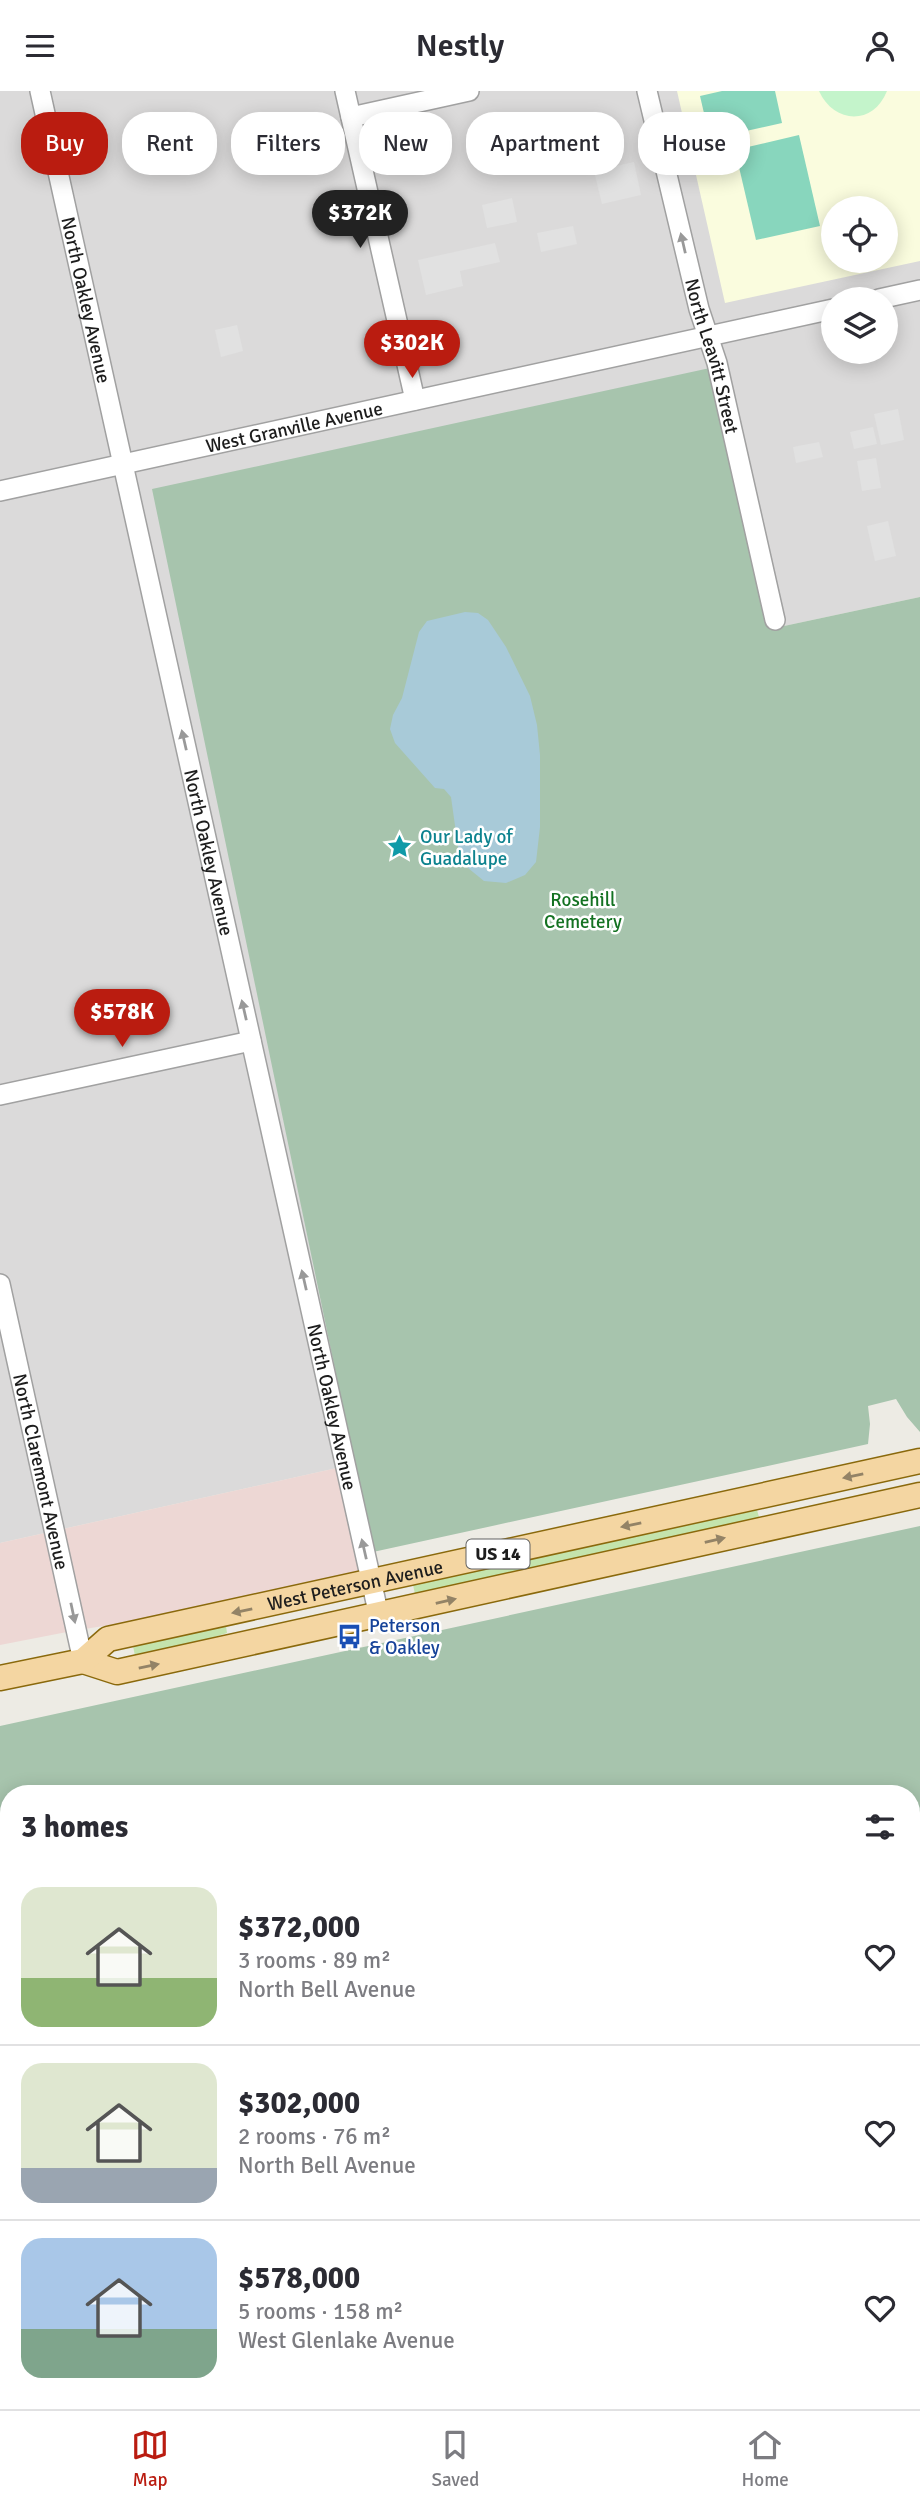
<!DOCTYPE html>
<meta charset="utf-8">
<style>
:root{--surface:#fff;--page:#f7f7f7;--text:#2b2b33;--muted:#7c7c81;--line:#e1e1e2;--accent:#ba1c10}
body{margin:0;font-family:Signika,sans-serif;background:var(--page);color:var(--text);height:100vh;display:flex;flex-direction:column;font-size:26px;white-space:nowrap}
*{box-sizing:border-box;margin:0}
p{font-size:23px;color:var(--muted)}
.icon{flex:none;width:38px;height:38px;fill:none;stroke:currentColor;stroke-width:2;stroke-linecap:round;stroke-linejoin:round}
.map{position:relative;flex:1;overflow:hidden}
.side{position:absolute;left:0px;top:1694px;width:920px;height:625px;display:flex;flex-direction:column;background:var(--surface);border-radius:28px 28px 0 0;box-shadow:0 4px 18px #0003}
.side>*{flex:none}
.banner{position:absolute;left:21px;top:21px;width:878px;height:63px;display:flex;gap:14px}
.fabs{position:absolute;left:821px;top:105px;display:grid;gap:14px}
.fabs a{display:grid;place-items:center;width:77px;height:77px;border-radius:50%;background:var(--surface);box-shadow:0 4px 18px #0003;font-size:35px}
.price{position:absolute;translate:-50% -60px;padding:0 16px;border-radius:24px;background:var(--accent);color:#fff;font-size:23px;line-height:46px;filter:drop-shadow(0 2px 4px #0008)}
.price::after{content:'';position:absolute;left:50%;top:42px;width:21px;height:16px;margin-left:-10px;background:inherit;clip-path:polygon(0 0,100% 0,50% 100%)}
.price.selected{background:#222;color:#fff}
ul{padding:0;list-style:none}
li{display:flex;align-items:center;gap:21px;height:175px;padding:0 21px}
li+li{border-top:2px solid var(--line)}
li span{display:grid;place-items:center;flex:none;width:196px;height:140px;border-radius:21px;color:#555}
li>.icon{margin-inline-start:auto}
span .icon{width:84px;height:84px;fill:#fffc;stroke-width:1}
li b{font-size:30px}
h2{display:flex;justify-content:space-between;align-items:center;height:84px;padding:0 21px;font-size:30px}
.pill{padding:0 24px;border-radius:28px;background:var(--surface);box-shadow:0 4px 18px #0003;font-size:24px;line-height:63px}
.pill.selected{background:var(--accent);color:#fff}
header{display:flex;justify-content:space-between;align-items:center;height:91px;padding:0 21px;background:var(--surface);font-size:32px;font-weight:600}
.tabs{display:flex;justify-content:space-around;align-items:center;height:98px;border-top:2px solid var(--line);background:var(--surface);font-size:19px;color:var(--muted)}
.tabs a{display:grid;justify-items:center;gap:4px}
.tabs .selected{color:var(--accent)}
.map>svg:first-child{display:block}
</style>
<header><svg class="icon" aria-label="menu" viewBox="0 0 24 24"><path d="M4 6h16M4 12h16M4 18h16"/></svg>Nestly<svg class="icon" aria-label="person" viewBox="0 0 24 24"><circle cx="12" cy="8" r="4"/><path d="M4 21q1-7 8-7t8 7"/></svg></header>
<div class="map">
<svg width="920" height="2318" viewBox="0 0 920 2318">
<rect width="100%" height="100%" fill="#edebe4"/>
<!-- residential -->
<path fill="#dbdada" fill-rule="evenodd" d="M0,0h920v506l-150,32 -415,835 -355,79zM833,117h53v53h-53zM833,208h53v53h-53z"/>
<!-- commercial -->
<path fill="#edd7d4" d="M355,1373l21,106 -197,44 -107,17 -72,14v-102z"/>
<!-- education -->
<path fill="#fafcde" fill-rule="evenodd" d="M677,0h243v170l-195,42zM833,117h53v53h-53z"/>
<!-- grass -->
<g fill="#c4e4ad">
<path d="M757,1419l2,7 -21,7 -323,70 -2,-9z"/>
<path d="M226,1535l1,7 -22,7 -70,16 -2,-10z"/>
</g>
<!-- cemetery -->
<g fill="#a7c4ad">
<path d="M710,277l60,261 150,-32v835l-13,-15 -11,-18 -28,7 2,18 -2,20 -495,108 -221,-1063z"/>
<path d="M920,1435v883h-523l-2,-8h517v-607h-903v111l-9,2v-181z"/>
</g>
<!-- park -->
<g fill="#c4f4cb">
<path d="M819,0h68c-14,35 -53,33 -68,0z"/>
<path d="M9,1814v496h386l2,8h-397v-502z"/>
</g>
<!-- pitch -->
<g fill="#88d6bd">
<path d="M722,0h53l7,32 -72,16 -10,-43z"/>
<path d="M799,44l21,91 -64,14 -21,-90z"/>
</g>
<!-- parking -->
<g fill="#e1e1e1">
<path d="M634,71l7,33 -39,9 -8,-33z"/>
<path d="M512,107l5,24 -30,6 -5,-23z"/>
<path d="M573,135l4,18 -36,8 -4,-19z"/>
<path d="M495,152l5,19 -40,9 3,15 -37,9 -8,-35z"/>
<path d="M237,234l6,26 -22,6 -6,-27z"/>
<path d="M898,318l6,31 -23,5 -7,-31z"/>
<path d="M873,336l4,17 -23,5 -4,-17z"/>
<path d="M819,351l4,15 -27,6 -3,-16z"/>
<path d="M876,367l5,30 -19,3 -5,-30z"/>
<path d="M888,430l8,35 -21,5 -8,-35z"/>
</g>
<!-- water -->
<g fill="#a8cad8">
<path d="M465,521l13,1 10,7 18,27 24,49 7,29 3,30v72l-4,35 -11,13 -19,8 -22,-2 -16,-13 -9,-14 -8,-57 -7,-8 -9,-1 -40,-45 -5,-14 3,-14 9,-17 17,-66 8,-11z"/>
<path d="M15,2310h292v8h-286z"/>
</g>
<g fill="none" stroke-linecap="round" stroke-linejoin="round">
<defs>
<g id="minor">
<path id="s1" d="M40,0l339,1525"/>
<path d="M345,0l70,309"/>
<path id="s2" d="M647,0l52,218 18,54 58,257"/>
<path d="M351,26l118,-26"/>
<path d="M879,208l41,-9"/>
<path id="s3" d="M0,400l833,-182"/>
<path d="M0,1004l251,-54"/>
<path id="s4" d="M0,1193l83,377"/>
</g>
<g id="major">
<path d="M83,1570l34,11 803,-177"/>
<path id="s5" d="M0,1587l83,-17 25,-22 812,-178"/>
</g>
</defs>
<!-- minor casing -->
<use href="#minor" stroke="#a1a1a1" stroke-width="22"/>
<!-- major casing -->
<use href="#major" stroke="#8a690c" stroke-width="27"/>
<!-- minor -->
<use href="#minor" stroke="#fff" stroke-width="19"/>
<!-- major -->
<use href="#major" stroke="#f4d6a2" stroke-width="24"/>
</g>
<!-- one-way arrows -->
<defs><path id="oneway-solid" d="M-6-.8H1V-3.2L6.5 0L1 3.2V.8H-6Z" transform="scale(1.75)"/></defs>
<g fill="#999">
<use href="#oneway-solid" transform="translate(683 152) rotate(-103)"/>
<use href="#oneway-solid" transform="translate(184 649) rotate(-103)"/>
<use href="#oneway-solid" transform="translate(244 919) rotate(-103)"/>
<use href="#oneway-solid" transform="translate(304 1189) rotate(-103)"/>
<use href="#oneway-solid" transform="translate(364 1458) rotate(-103)"/>
<use href="#oneway-solid" transform="translate(73 1522) rotate(78)"/>
</g>
<g fill="#938366">
<use href="#oneway-solid" transform="translate(853 1385) rotate(168)"/>
<use href="#oneway-solid" transform="translate(631 1434) rotate(168)"/>
<use href="#oneway-solid" transform="translate(715 1449) rotate(-13)"/>
<use href="#oneway-solid" transform="translate(446 1510) rotate(-13)"/>
<use href="#oneway-solid" transform="translate(242 1520) rotate(168)"/>
<use href="#oneway-solid" transform="translate(149 1575) rotate(-12)"/>
</g>
<!-- icons -->
<defs>
<symbol id="sight-bare" viewBox="-9 -9 18 18"><path d="M0-6L1.8-2.2L6-1.7L2.9 1.2L3.7 5.4L0 3.3L-3.7 5.4L-2.9 1.2L-6-1.7L-1.8-2.2Z" fill="#0f9aa8" stroke="#fff" stroke-width="2.5" paint-order="stroke"/></symbol>
<symbol id="bus-bare" viewBox="-9 -9 18 18"><path d="M-5-6H5V4H4V6H2V4H-2V6H-4V4H-5ZM-3.5-4V0h7V-4ZM-3.5 1.2v1.5H-2V1.2ZM2 1.2v1.5H3.5V1.2Z" fill="#1a4fb4" stroke="#fff" stroke-width="2.5" paint-order="stroke"/></symbol>
</defs>
<g fill-rule="evenodd">
<use href="#sight-bare" x="382" y="738" width="35" height="35"/>
<use href="#bus-bare" x="332" y="1528" width="35" height="35"/>
</g>
<g text-anchor="middle" stroke-width="5" stroke-linejoin="round" paint-order="stroke">
<!-- shield labels -->
<rect fill="#fff" stroke="#616161" stroke-width="2" x="466.5" y="1448.5" width="63" height="29" rx="5"/>
<g font-size="18" font-weight="bold" fill="#1d1d1d">
<text x="498" y="1469">US 14</text>
</g>
<!-- street labels -->
<g font-size="19" fill="#1d1d1d" stroke="#fff">
<text dy="7" stroke="none"><textPath href="#s1" startOffset="214">North Oakley Avenue</textPath></text>
<text dy="7" stroke="none"><textPath href="#s2" startOffset="273">North Leavitt Street</textPath></text>
<text dy="7" stroke="none"><textPath href="#s3" startOffset="301">West Granville Avenue</textPath></text>
<text dy="7" stroke="none"><textPath href="#s1" startOffset="780">North Oakley Avenue</textPath></text>
<text dy="7" stroke="none"><textPath href="#s1" startOffset="1348">North Oakley Avenue</textPath></text>
<text dy="7" stroke="none"><textPath href="#s4" startOffset="192">North Claremont Avenue</textPath></text>
<text dy="7" stroke="none"><textPath href="#s5" startOffset="371">West Peterson Avenue</textPath></text>
</g>
<!-- culture labels -->
<g font-size="19" fill="#0d838f" stroke="#fff" text-anchor="start">
<text x="420" y="752">Our Lady of<tspan x="420" dy="22">Guadalupe</tspan></text>
</g>
<!-- park labels -->
<g font-size="19" fill="#147222" stroke="#fff">
<text x="583" y="815">Rosehill<tspan x="583" dy="22">Cemetery</tspan></text>
</g>
<!-- transit labels -->
<g font-size="19" fill="#164399" stroke="#fff" text-anchor="start">
<text x="369" y="1541">Peterson<tspan x="369" dy="22">&amp; Oakley</tspan></text>
</g>
</g>
</svg>
<div class="fabs">
<a><svg class="icon" aria-label="locate" viewBox="0 0 24 24"><circle cx="12" cy="12" r="6"/><path d="M12 2v4M12 18v4M2 12h4M18 12h4"/></svg></a>
<a><svg class="icon" aria-label="layers" viewBox="0 0 24 24"><path d="M12 4l9 5-9 5-9-5zM3 14l9 5 9-5"/></svg></a>
</div>
<b class="price selected" style="left:360px;top:159px">$372K</b>
<b class="price" style="left:412px;top:289px">$302K</b>
<b class="price" style="left:122px;top:958px">$578K</b>
<div class="banner">
<a class="pill selected">Buy</a>
<a class="pill">Rent</a>
<a class="pill">Filters</a>
<a class="pill">New</a>
<a class="pill">Apartment</a>
<a class="pill">House</a>
</div>
<section class="side">
<h2>3 homes<svg class="icon" aria-label="filters" viewBox="0 0 24 24"><path d="M4 7h16M4 17h16"/><circle cx="9" cy="7" r="2"/><circle cx="15" cy="17" r="2"/></svg></h2>
<ul>
<li><span style="background:linear-gradient(#dfe7d0 65%,#8fb573 0)"><svg class="icon" aria-label="home" viewBox="0 0 24 24"><path d="M3 11l9-7 9 7M6 9v11h12V9"/></svg></span><div><b>$372,000</b><p>3 rooms · 89 m²</p><p>North Bell Avenue</p></div><svg class="icon" aria-label="heart" viewBox="0 0 24 24"><path d="M12 20l-8-8c-3-5 5-10 8-4 3-6 11-1 8 4z"/></svg></li>
<li><span style="background:linear-gradient(#dfe7d0 75%,#9aa5b1 0)"><svg class="icon" aria-label="home" viewBox="0 0 24 24"><path d="M3 11l9-7 9 7M6 9v11h12V9"/></svg></span><div><b>$302,000</b><p>2 rooms · 76 m²</p><p>North Bell Avenue</p></div><svg class="icon" aria-label="heart" viewBox="0 0 24 24"><path d="M12 20l-8-8c-3-5 5-10 8-4 3-6 11-1 8 4z"/></svg></li>
<li><span style="background:linear-gradient(#a9c7e8 65%,#7fa58c 0)"><svg class="icon" aria-label="home" viewBox="0 0 24 24"><path d="M3 11l9-7 9 7M6 9v11h12V9"/></svg></span><div><b>$578,000</b><p>5 rooms · 158 m²</p><p>West Glenlake Avenue</p></div><svg class="icon" aria-label="heart" viewBox="0 0 24 24"><path d="M12 20l-8-8c-3-5 5-10 8-4 3-6 11-1 8 4z"/></svg></li>
</ul>
</section>
</div>
<nav class="tabs">
<a class="selected"><svg class="icon" aria-label="map" viewBox="0 0 24 24"><path d="M3 6l6-2 6 2 6-2v14l-6 2-6-2-6 2zM9 4v14M15 6v14"/></svg>Map</a>
<a><svg class="icon" aria-label="saved" viewBox="0 0 24 24"><path d="M7 4h10v16l-5-4-5 4z"/></svg>Saved</a>
<a><svg class="icon" aria-label="home" viewBox="0 0 24 24"><path d="M3 11l9-7 9 7M6 9v11h12V9"/></svg>Home</a>
</nav>
